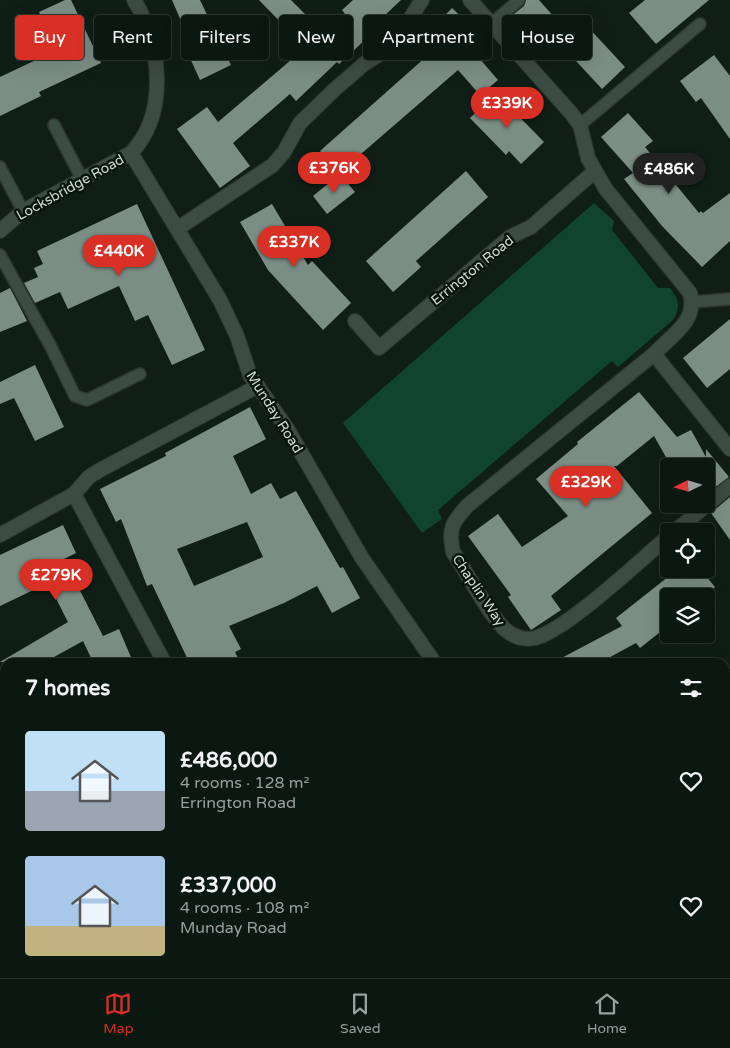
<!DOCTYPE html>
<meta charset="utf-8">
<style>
:root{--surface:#0b1711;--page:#19241f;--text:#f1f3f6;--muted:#9a9f9f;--line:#2b3631;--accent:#d93025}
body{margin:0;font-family:"Varela Round",sans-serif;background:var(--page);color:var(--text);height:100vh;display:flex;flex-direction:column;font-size:19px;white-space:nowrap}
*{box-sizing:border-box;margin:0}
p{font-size:16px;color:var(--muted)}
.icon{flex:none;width:28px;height:28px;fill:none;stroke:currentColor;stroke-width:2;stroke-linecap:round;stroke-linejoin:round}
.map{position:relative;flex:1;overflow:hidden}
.panel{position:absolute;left:0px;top:658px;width:730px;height:321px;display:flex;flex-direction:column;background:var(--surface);border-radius:15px 15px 0 0;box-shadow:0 5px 20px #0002,0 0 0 1px var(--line)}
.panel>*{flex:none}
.hud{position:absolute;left:15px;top:15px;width:700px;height:45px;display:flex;gap:10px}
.needle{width:32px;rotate:265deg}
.controls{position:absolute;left:660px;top:458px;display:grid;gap:10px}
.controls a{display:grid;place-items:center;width:55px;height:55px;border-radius:5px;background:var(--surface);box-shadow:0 5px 20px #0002,0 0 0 1px var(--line);font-size:25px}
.price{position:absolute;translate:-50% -42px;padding:0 11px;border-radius:18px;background:var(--accent);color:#fff;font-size:16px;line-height:32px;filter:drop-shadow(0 1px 2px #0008)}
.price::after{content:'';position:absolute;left:50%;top:30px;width:15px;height:11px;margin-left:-8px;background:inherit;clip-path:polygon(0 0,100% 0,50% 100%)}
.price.selected{background:#222;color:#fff}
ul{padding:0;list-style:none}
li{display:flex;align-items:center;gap:15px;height:125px;padding:0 25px}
li span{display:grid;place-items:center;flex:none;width:140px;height:100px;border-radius:5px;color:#555}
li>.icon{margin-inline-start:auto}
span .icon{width:60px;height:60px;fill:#fffc;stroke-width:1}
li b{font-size:21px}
h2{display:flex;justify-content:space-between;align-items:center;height:60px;padding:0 25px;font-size:21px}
.tag{padding:0 18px;border-radius:5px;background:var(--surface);box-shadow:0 5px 20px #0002,0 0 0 1px var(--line);font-size:18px;line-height:45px}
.tag.selected{background:var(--accent);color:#fff}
.tabs{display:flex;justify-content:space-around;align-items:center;height:70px;border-top:1px solid var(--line);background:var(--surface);font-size:14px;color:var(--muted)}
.tabs a{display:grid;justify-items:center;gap:2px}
.tabs .selected{color:var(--accent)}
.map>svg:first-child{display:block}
</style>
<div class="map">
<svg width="730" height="978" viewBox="0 0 730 978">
<rect width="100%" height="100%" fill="#0f1f17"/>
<!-- green -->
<g fill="#114430">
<path d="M594,203l20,18 -2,9 46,58h12c9,12 11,19 3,32l-55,47 -6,-6 -174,149 4,9 -20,14 -79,-110z"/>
<path d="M730,820v158h-194l5,-4h184v-150z"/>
</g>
<!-- building -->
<g fill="#7b8e85" fill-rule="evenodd">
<path d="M65,0h6l30,63 -62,29 2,4 -41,20v-39l57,-27 -18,-38z"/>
<path d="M172,0h28l31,65 -31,15 -16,-35 6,-3z"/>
<path d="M259,0h32l24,24 -22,11z"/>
<path d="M353,0h48l-38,36 3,3 -27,25 -2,-2 -41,39 -6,-7 -57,49 17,23 -30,22 -43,-59 30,-22 11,15 127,-108 -3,-4z"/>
<path d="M526,0h13l23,26 -24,22 -28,-31 14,-11z"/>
<path d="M645,0h64l-53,44 -27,-31z"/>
<path d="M452,8l25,24 -11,11 32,37 -18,15 -22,-25 -119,103 -19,-22 116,-103 -12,-11z"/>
<path d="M587,26l38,41 -23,22 -38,-41z"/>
<path d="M714,55l16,21v63l-29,-41 -5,4 -16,-21z"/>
<path d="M496,93l48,49 -23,22 -12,-13 -3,4 -36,-37z"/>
<path d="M628,113l25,28 -8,6 54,66 2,-2 2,2 27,-20v48l-28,26 -40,-41 -38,-47 9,-6 -32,-36z"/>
<path d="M466,171l22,26 -72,64 5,6 -28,25 -27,-31z"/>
<path d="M340,174l15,18 -28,22 -14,-18z"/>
<path d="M137,204l68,146 -33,15 -24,-50 -13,6 -16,-35 -51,23 -8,-17 -25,11 -11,-20 14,-6 -4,-9 9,-4 -6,-13z"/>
<path d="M272,204l36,61 4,-4 39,42 -28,27 -55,-60 -28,-48z"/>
<path d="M10,288l17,33 -27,11v-39z"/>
<path d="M730,319v50l-23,19 -24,-30z"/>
<path d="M35,365l29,62 -29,14 -21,-43 -14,6v-22z"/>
<path d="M639,392l38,45 14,-7 15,27v-8l23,28 -23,17v-28h-35l-17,-30 -37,30h-3l38,47 -101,83 10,14 -30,20 -23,-33 3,-2 -43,-59 30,-22 24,33 46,-31 -32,-37 42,-35 -1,-2z"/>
<path d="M250,407l16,32 -33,17 18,38 20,-11 9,16 16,-8 44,77 3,-1 17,31 -28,15 -15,-27 -33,17 -55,23 12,23 -6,3 5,10h-51l-37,-78 -5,2 -26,-67 -5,3 -16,-33 66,-33 -1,-3zM247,522l16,35 -69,29 -17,-37z"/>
<path d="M730,497v43l-19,-27z"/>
<path d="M63,525l13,28 -12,6 39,77 16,-7 14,33h-40l-10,-21 -38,21h-45l68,-40 -20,-39 -48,23v-51z"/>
<path d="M678,569h22l15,18 -11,9h-35v29l-29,23 -4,-5 -35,19h-47l68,-36 -6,-8z"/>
</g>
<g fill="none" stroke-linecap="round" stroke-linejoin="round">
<defs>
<g id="service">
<path d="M491,24l28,-24"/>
<path d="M54,125l28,54"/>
<path d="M580,125l120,-101"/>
<path d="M0,167l23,44"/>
<path d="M0,255l51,92 24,49 12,4 53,-26"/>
<path d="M692,302l38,-3"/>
<path d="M196,978l7,-4"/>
</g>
<g id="minor">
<path d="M470,0l101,113 9,12 8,33 17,30 85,105c8,28 -18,42 -36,61l76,95"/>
<path d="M131,153l89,147 17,36 13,39 38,55 74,128 72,104"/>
<path d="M177,229l96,-64 11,-13 16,-29 34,-33 30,-26 19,-12 17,-18 22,-34"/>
<path d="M0,231l23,-20 108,-58c38,-40 30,-109 3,-153"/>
<path d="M355,321l24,27 131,-111 21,-10 64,-56"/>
<path d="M654,354l-187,152c-15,17 -19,23 -14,46 13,19 38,67 54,79 9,7 18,9 28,7 32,-8 105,-78 134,-102"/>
<path d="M74,494l90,168"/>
<path d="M675,531l55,-45"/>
<path d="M0,535l74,-41 15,-17 11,-7 158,-84"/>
<path d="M0,740l5,9"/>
<path d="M725,755l5,-5"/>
<path d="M0,838l5,-3"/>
<path d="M337,974l2,4"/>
<path d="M472,978l5,-4"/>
</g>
</defs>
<!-- service casing -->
<use href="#service" stroke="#2e3632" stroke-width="14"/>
<!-- minor casing -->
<use href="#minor" stroke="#2e3632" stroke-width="16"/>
<!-- service -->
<use href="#service" stroke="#3b4c43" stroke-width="11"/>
<!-- minor -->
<use href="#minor" stroke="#3b4c43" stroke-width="14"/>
</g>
<g text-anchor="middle" stroke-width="5" stroke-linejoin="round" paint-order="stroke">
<!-- street labels -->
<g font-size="14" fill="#d0dad5" stroke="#06150e">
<text transform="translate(70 187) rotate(-29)" y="5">Locksbridge Road</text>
<text transform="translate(472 270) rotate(-39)" y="5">Errington Road</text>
<text transform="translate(275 412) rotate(58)" y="5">Munday Road</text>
<text transform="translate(479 590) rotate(56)" y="5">Chaplin Way</text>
</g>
</g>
</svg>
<div class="controls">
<a><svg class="needle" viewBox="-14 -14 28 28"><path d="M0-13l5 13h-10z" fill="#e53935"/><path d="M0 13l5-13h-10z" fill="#9a9f9f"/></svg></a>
<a><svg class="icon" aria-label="locate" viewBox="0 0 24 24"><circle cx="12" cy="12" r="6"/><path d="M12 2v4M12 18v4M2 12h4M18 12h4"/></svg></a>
<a><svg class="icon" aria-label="layers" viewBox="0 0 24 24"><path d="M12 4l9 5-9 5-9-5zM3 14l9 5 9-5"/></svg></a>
</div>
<b class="price" style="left:507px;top:129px">£339K</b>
<b class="price" style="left:334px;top:194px">£376K</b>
<b class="price selected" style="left:669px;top:195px">£486K</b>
<b class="price" style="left:294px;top:268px">£337K</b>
<b class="price" style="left:119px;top:277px">£440K</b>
<b class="price" style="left:586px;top:508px">£329K</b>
<b class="price" style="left:56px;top:601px">£279K</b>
<div class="hud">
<a class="tag selected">Buy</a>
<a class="tag">Rent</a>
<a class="tag">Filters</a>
<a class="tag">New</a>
<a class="tag">Apartment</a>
<a class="tag">House</a>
</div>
<section class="panel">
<h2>7 homes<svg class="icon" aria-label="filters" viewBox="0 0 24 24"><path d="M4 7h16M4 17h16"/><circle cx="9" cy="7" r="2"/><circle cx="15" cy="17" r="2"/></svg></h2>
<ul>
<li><span style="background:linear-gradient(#bfe0f5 60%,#9aa5b1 0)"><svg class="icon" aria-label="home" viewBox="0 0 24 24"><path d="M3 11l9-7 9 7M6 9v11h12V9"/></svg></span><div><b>£486,000</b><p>4 rooms · 128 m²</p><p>Errington Road</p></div><svg class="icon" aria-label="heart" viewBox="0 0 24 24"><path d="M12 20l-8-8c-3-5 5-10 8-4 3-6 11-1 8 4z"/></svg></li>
<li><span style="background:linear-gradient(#a9c7e8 70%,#c2b280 0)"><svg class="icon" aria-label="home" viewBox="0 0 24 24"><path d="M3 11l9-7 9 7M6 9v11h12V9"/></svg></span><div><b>£337,000</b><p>4 rooms · 108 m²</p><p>Munday Road</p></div><svg class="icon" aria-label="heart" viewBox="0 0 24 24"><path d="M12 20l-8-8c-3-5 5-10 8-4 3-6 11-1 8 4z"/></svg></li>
</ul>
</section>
</div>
<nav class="tabs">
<a class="selected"><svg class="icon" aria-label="map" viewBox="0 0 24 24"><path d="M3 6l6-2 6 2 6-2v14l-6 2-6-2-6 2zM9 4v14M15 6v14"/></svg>Map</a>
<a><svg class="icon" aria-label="saved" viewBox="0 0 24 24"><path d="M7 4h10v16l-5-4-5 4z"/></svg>Saved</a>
<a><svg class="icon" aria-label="home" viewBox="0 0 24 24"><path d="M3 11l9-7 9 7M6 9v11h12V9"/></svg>Home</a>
</nav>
